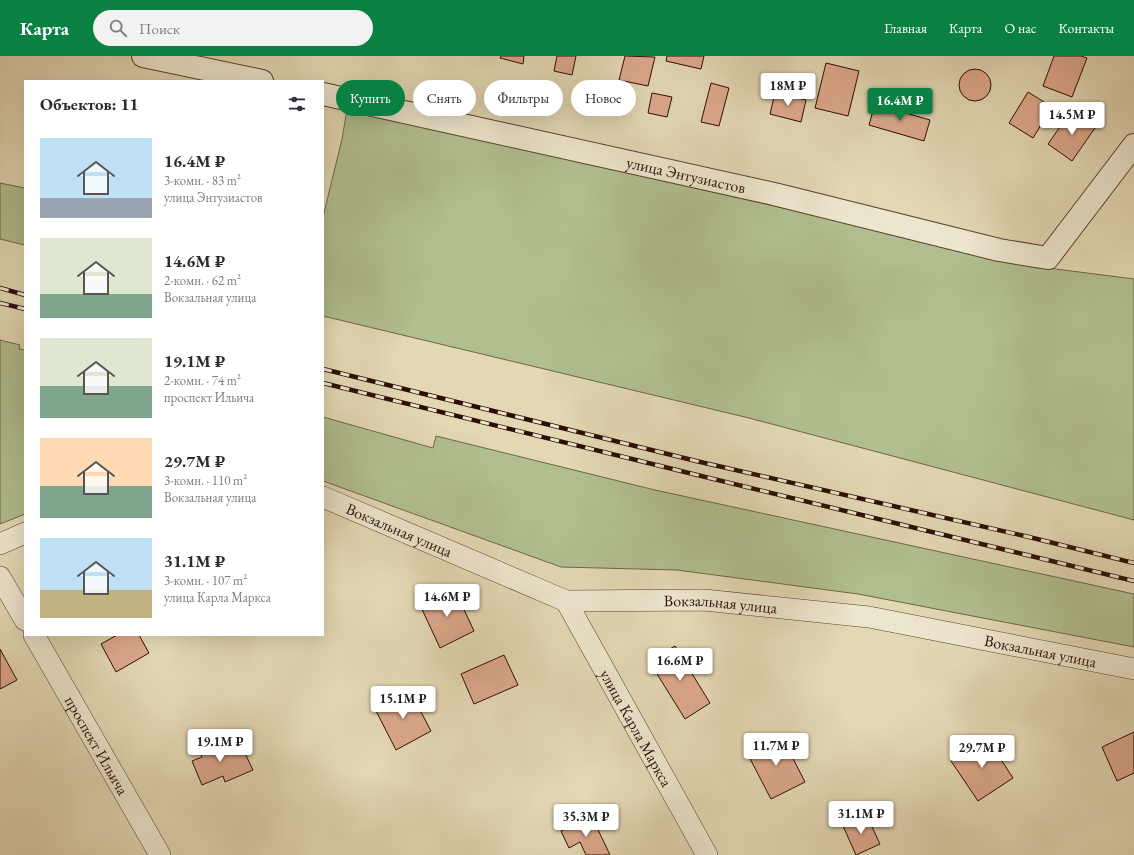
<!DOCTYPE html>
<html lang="ru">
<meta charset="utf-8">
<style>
:root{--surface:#fff;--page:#f2f2f3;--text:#2b2b33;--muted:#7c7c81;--accent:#0b8043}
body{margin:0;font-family:"EB Garamond",serif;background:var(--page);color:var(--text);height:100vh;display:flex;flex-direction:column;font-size:15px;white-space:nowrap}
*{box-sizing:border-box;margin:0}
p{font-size:13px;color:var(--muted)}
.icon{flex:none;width:22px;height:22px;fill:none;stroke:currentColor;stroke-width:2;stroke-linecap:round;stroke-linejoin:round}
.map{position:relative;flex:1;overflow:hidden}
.side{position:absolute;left:24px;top:24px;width:300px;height:556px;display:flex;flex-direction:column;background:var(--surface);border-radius:0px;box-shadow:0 4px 16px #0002}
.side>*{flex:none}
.guide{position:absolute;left:336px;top:24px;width:380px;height:36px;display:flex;gap:8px}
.price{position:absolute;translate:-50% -34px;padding:0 9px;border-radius:4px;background:#fff;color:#222;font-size:13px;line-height:26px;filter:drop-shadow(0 1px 2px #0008)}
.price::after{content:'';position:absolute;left:50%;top:24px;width:12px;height:9px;margin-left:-6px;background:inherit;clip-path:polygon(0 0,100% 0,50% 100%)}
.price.active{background:var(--accent);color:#fff}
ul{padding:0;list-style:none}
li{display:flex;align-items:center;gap:12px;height:100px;padding:0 16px}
li span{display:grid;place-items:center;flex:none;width:112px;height:80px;border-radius:0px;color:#555}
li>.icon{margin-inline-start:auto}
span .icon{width:48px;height:48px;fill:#fffc;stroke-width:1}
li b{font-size:17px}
h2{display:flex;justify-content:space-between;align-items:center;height:48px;padding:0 16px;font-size:17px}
.tag{padding:0 14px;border-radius:18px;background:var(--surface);box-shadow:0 4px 16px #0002;font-size:14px;line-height:36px}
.tag.active{background:var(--accent);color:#fff}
header{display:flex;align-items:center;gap:24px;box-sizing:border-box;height:56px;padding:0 20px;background:var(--accent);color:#fff}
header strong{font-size:19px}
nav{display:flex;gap:22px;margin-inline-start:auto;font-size:14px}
.search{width:280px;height:36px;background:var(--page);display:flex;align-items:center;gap:10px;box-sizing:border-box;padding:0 14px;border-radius:22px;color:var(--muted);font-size:15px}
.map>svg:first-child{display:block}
</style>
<header>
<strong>Карта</strong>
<div class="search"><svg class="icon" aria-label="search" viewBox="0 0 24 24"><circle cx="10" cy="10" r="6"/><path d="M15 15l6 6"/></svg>Поиск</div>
<nav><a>Главная</a><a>Карта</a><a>О нас</a><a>Контакты</a></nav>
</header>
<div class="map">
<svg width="1134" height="799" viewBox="0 0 1134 799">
<rect width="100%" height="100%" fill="#e3d8b4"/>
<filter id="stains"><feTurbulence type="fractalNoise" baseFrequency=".005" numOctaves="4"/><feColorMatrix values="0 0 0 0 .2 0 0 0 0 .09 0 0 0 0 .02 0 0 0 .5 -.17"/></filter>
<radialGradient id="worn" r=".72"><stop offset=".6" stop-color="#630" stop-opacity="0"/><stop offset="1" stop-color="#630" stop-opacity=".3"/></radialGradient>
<!-- green -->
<g fill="#b1bf8f" stroke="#6e6649">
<path d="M347,54l441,99 252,58 94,12v241l-385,-102 -426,-102v-99l19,-78z"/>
<path d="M0,127l25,5v57l-25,-6z"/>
<path d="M0,284l20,5 -1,4 6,1v164l-25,10z"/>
<path d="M323,361l110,31 3,-12 219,54 479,104v53l-276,-53 -181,-24 -116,-3 -238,-86z"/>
</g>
<!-- building -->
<g fill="#dca88c" stroke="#2c0d03">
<path d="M501,0h23l-1,8 -23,-6z"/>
<path d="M557,0h19l-4,19 -18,-4z"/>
<path d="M625,0l30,1 -7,29 -29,-6z"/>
<path d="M667,0h37l-3,13 -35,-8z"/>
<path d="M1054,0h27l6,2 -15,39 -29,-11z"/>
<path d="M826,7l33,8 -11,45 -33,-8z"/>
<circle cx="975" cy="29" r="16"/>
<path d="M711,27l18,5 -10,38 -18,-4z"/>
<path d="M1028,36l24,15 -19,31 -24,-15z"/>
<path d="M652,37l20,4 -5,20 -19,-4z"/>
<path d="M775,37l31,7 -5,22 -31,-8z"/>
<path d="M875,48l55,16 -6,21 -55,-16z"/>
<path d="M1071,55l24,17 -23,33 -24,-17z"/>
<path d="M454,532l20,43 -34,17 -20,-43z"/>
<path d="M117,579h22l10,18 -33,19 -15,-28z"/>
<path d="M675,590l35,57 -25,16 -36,-58z"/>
<path d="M0,593l17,31 -17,9z"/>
<path d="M504,599l14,30 -44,19 -13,-30z"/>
<path d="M410,635l21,40 -35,19 -21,-41z"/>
<path d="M1134,676v41l-17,8 -15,-34z"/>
<path d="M781,679l24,47 -34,17 -24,-46z"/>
<path d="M218,681l8,17 16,-7 11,23 -28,12 -2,-6 -21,9 -10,-24 10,-4 -5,-11z"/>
<path d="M987,682l26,40 -35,23 -27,-40z"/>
<path d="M867,760l13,28 -24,11 -13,-29z"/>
<path d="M592,761l18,38h-24l-6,-13 -11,6 -8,-17z"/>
</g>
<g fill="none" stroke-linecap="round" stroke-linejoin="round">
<defs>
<g id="minor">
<path id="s1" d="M323,441l243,104 138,-1 165,17 265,52"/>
<path d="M0,488l25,-11"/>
<path d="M0,521l25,43"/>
<path id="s2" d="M566,545l141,254"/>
<path id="s3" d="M34,579l126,220"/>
</g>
<g id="tertiary">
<path d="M143,0l119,25"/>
<path id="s4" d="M323,38l451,100 225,56 49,8 86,-113"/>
</g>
</defs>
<!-- minor casing -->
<use href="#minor" stroke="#5a402f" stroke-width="22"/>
<!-- tertiary casing -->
<use href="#tertiary" stroke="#5a402f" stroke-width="24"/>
<!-- minor -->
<use href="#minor" stroke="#ede6ce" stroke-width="21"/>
<!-- tertiary -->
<use href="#tertiary" stroke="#ede6ce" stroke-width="22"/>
<defs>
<g id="rail">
<path d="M0,232l25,7"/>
<path d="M0,247l25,6"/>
<path d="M323,313l373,92 333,76 105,26"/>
<path d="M323,327l370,91 441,107"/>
</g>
</defs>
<!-- rail casing -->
<use href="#rail" stroke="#2c0d03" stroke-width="4.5"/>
<!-- rail -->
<use href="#rail" stroke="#ede6ce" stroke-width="3" stroke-dasharray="9" stroke-linecap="butt"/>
</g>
<g text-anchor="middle" stroke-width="3" stroke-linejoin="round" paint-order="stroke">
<!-- street labels -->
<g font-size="16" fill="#2c0d03" stroke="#ede6ce">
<text dy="6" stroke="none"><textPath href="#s4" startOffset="372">улица Энтузиастов</textPath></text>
<text dy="6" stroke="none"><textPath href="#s1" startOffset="83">Вокзальная улица</textPath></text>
<text dy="6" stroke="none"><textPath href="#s1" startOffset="419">Вокзальная улица</textPath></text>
<text dy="6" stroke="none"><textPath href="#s1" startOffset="743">Вокзальная улица</textPath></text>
<text dy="6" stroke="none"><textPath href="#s2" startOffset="145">улица Карла Маркса</textPath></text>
<text dy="6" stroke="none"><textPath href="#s3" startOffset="127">проспект Ильича</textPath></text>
</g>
</g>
<rect width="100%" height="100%" filter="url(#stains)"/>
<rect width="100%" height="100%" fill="url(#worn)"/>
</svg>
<b class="price" style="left:788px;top:51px">18M ₽</b>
<b class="price active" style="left:900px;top:66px">16.4M ₽</b>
<b class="price" style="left:1072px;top:80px">14.5M ₽</b>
<b class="price" style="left:447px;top:562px">14.6M ₽</b>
<b class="price" style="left:680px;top:626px">16.6M ₽</b>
<b class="price" style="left:403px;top:664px">15.1M ₽</b>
<b class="price" style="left:220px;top:707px">19.1M ₽</b>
<b class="price" style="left:776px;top:711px">11.7M ₽</b>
<b class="price" style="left:982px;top:713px">29.7M ₽</b>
<b class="price" style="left:861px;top:779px">31.1M ₽</b>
<b class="price" style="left:586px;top:782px">35.3M ₽</b>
<div class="guide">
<a class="tag active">Купить</a>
<a class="tag">Снять</a>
<a class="tag">Фильтры</a>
<a class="tag">Новое</a>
</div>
<section class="side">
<h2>Объектов: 11<svg class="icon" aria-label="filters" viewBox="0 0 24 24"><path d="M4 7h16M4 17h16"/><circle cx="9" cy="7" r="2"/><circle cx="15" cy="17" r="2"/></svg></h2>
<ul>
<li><span style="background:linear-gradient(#bfe0f5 75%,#9aa5b1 0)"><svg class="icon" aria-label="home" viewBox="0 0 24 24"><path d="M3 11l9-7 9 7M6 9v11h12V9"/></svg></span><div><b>16.4M ₽</b><p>3-комн. · 83 m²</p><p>улица Энтузиастов</p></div></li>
<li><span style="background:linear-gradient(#dfe7d0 70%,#7fa58c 0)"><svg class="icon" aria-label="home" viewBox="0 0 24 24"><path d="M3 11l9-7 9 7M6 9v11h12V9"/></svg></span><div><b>14.6M ₽</b><p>2-комн. · 62 m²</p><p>Вокзальная улица</p></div></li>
<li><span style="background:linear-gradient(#dfe7d0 60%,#7fa58c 0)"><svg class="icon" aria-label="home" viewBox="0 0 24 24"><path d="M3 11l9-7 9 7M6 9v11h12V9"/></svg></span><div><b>19.1M ₽</b><p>2-комн. · 74 m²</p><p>проспект Ильича</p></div></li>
<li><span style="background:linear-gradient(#ffd9b3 60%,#7fa58c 0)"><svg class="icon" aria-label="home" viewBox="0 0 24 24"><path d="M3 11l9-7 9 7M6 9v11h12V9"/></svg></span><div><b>29.7M ₽</b><p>3-комн. · 110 m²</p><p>Вокзальная улица</p></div></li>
<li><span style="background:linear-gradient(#bfe0f5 65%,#c2b280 0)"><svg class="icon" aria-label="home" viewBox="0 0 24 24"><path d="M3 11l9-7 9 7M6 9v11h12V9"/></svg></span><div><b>31.1M ₽</b><p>3-комн. · 107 m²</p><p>улица Карла Маркса</p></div></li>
</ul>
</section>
</div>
